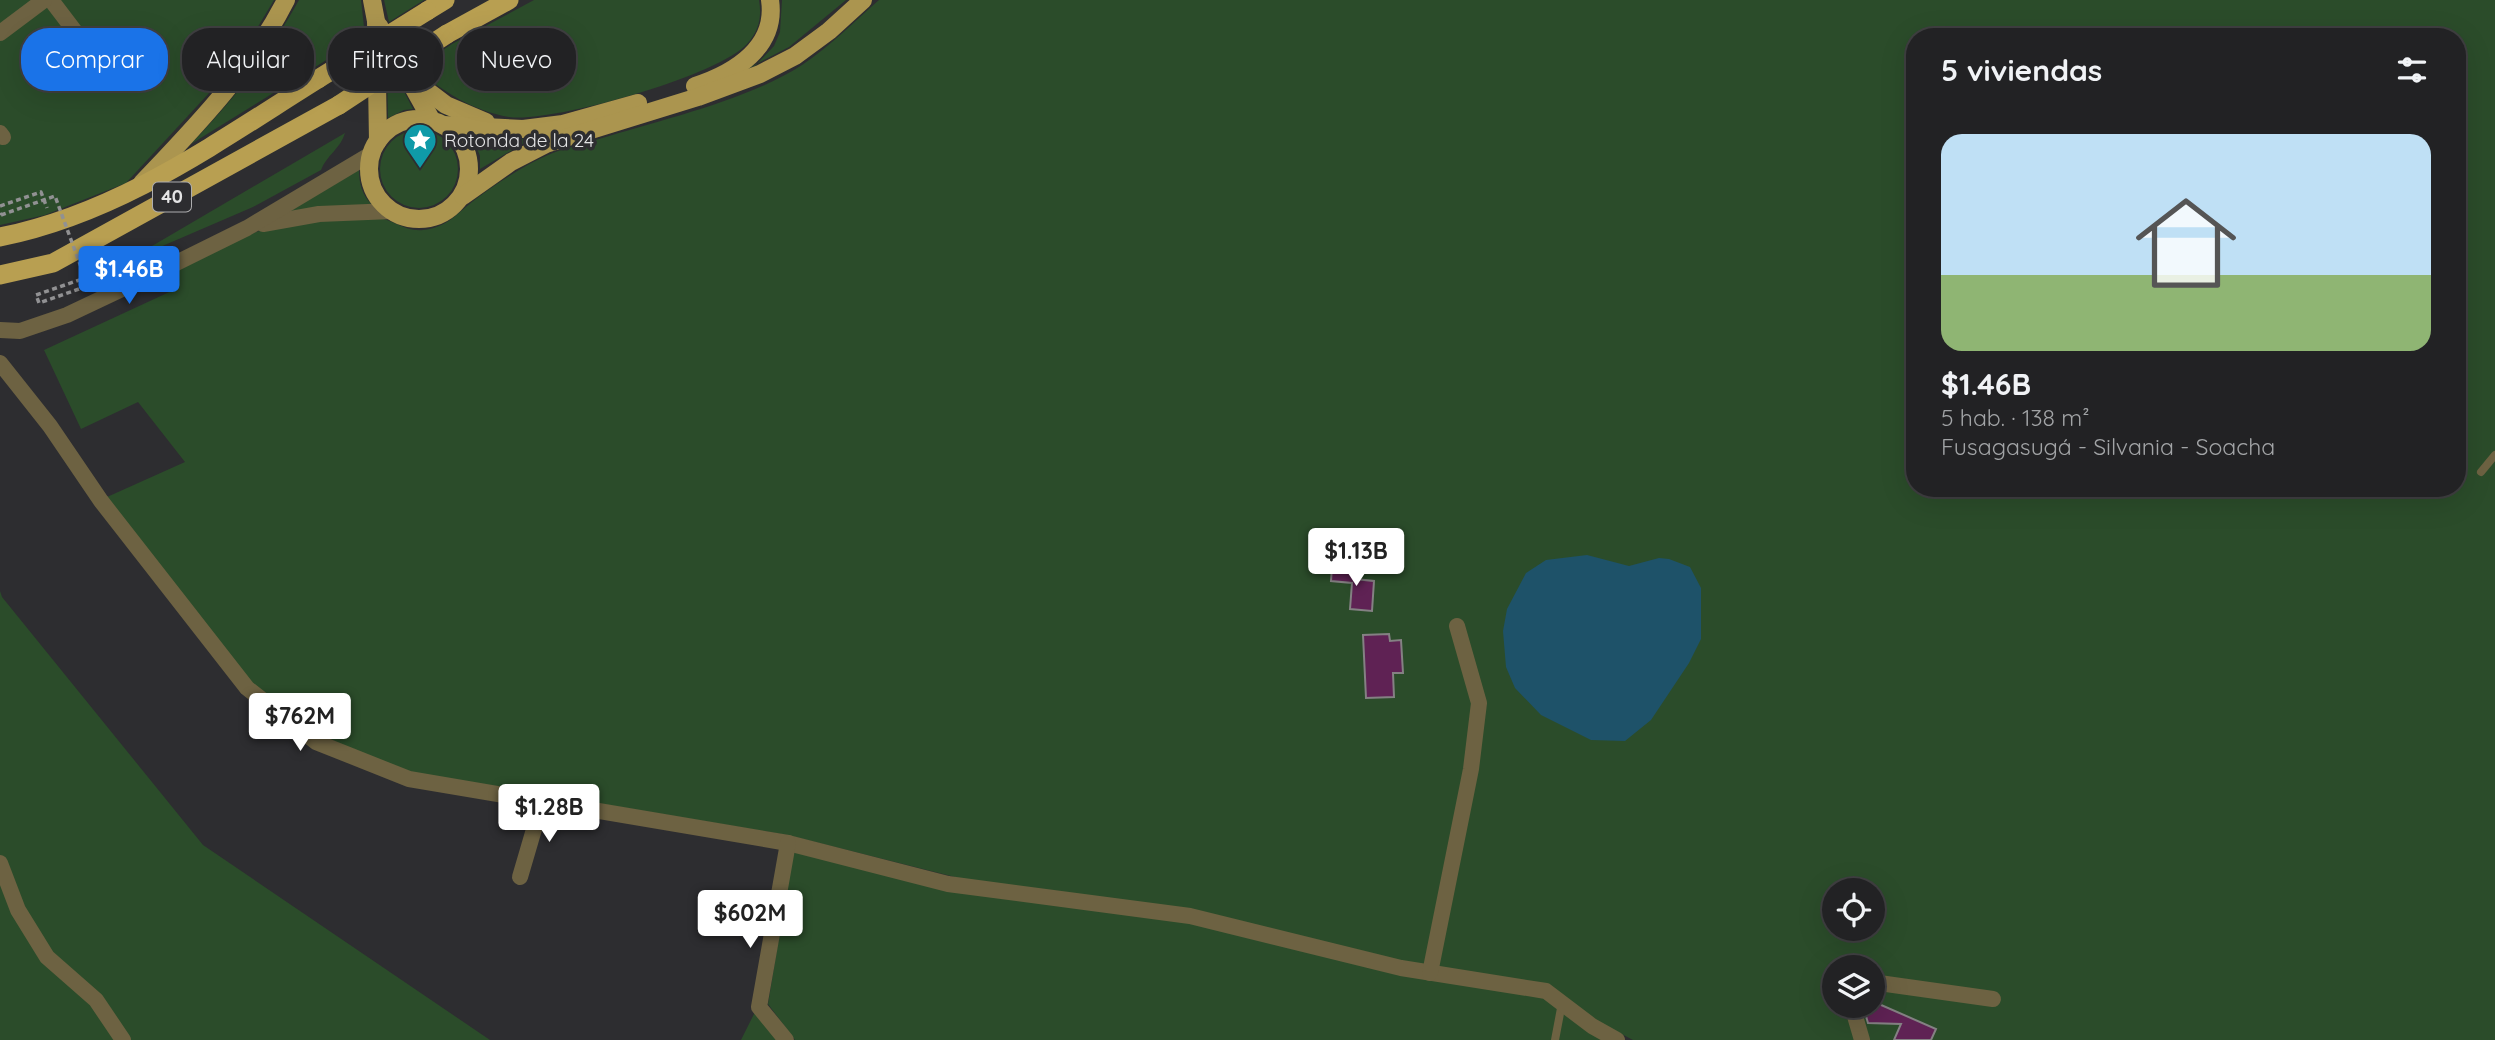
<!DOCTYPE html>
<html lang="es">
<meta charset="utf-8">
<style>
:root{--surface:#222224;--page:#2e2f31;--text:#f1f3f6;--muted:#a2a4a6;--line:#3f3f41;--accent:#1a73e8}
body{margin:0;font-family:Quicksand,sans-serif;background:var(--page);color:var(--text);height:100vh;display:flex;flex-direction:column;font-size:26px;white-space:nowrap}
*{box-sizing:border-box;margin:0}
p{font-size:23px;color:var(--muted)}
.icon{flex:none;width:38px;height:38px;fill:none;stroke:currentColor;stroke-width:2;stroke-linecap:round;stroke-linejoin:round}
.map{position:relative;flex:1;overflow:hidden}
.details{position:absolute;left:1906px;top:28px;width:560px;height:469px;display:flex;flex-direction:column;background:var(--surface);border-radius:28px;box-shadow:0 7px 28px #0002,0 0 0 2px var(--line)}
.details>*{flex:none}
.hud{position:absolute;left:21px;top:28px;width:665px;height:63px;display:flex;gap:14px}
.tools{position:absolute;left:1822px;top:878px;display:grid;gap:14px}
.tools a{display:grid;place-items:center;width:63px;height:63px;border-radius:50%;background:var(--surface);box-shadow:0 7px 28px #0002,0 0 0 2px var(--line);font-size:35px}
.price{position:absolute;translate:-50% -60px;padding:0 16px;border-radius:7px;background:#fff;color:#222;font-size:23px;line-height:46px;filter:drop-shadow(0 2px 4px #0008)}
.price::after{content:'';position:absolute;left:50%;top:42px;width:21px;height:16px;margin-left:-10px;background:inherit;clip-path:polygon(0 0,100% 0,50% 100%)}
.price.selected{background:var(--accent);color:#fff}
ul{padding:0;list-style:none}
li{display:grid;align-content:center;gap:14px;height:371px;padding:0 35px}
li span{display:grid;place-items:center;height:217px;border-radius:21px;color:#555}
li>.icon{margin-inline-start:auto}
span .icon{width:126px;height:126px;fill:#fffc;stroke-width:1}
li b{font-size:30px}
h2{display:flex;justify-content:space-between;align-items:center;height:84px;padding:0 35px;font-size:30px}
.chip{padding:0 24px;border-radius:28px;background:var(--surface);box-shadow:0 7px 28px #0002,0 0 0 2px var(--line);font-size:24px;line-height:63px}
.chip.selected{background:var(--accent);color:#fff}
.map>svg:first-child{display:block}
</style>
<div class="map">
<svg width="2495" height="1040" viewBox="0 0 2495 1040">
<rect width="100%" height="100%" fill="#2d2d30"/>
<!-- green -->
<g fill="#2b4c2a" fill-rule="evenodd">
<path d="M0,0h274l-30,50 -22,29 -96,104 -81,32 -45,10z"/>
<path d="M299,0h62l4,36 -174,108c44,-46 77,-88 108,-144z"/>
<path d="M384,0h40l-35,22z"/>
<path d="M534,0h225c3,17 0,31 -12,44 -29,32 -195,79 -238,73 -36,-6 -67,-26 -94,-49l37,-24z"/>
<path d="M782,0h64l-57,47 -67,35 -134,43 -57,14 -51,30v-13l-7,-18 54,1 61,-15 134,-42 34,-17 18,-19 6,-14z"/>
<path d="M879,0h1616v1040h-862l-38,-20 -46,-35 -147,-24 -439,-82 -176,-44 -376,-63 -91,-35 -69,-55 -144,-185 78,-35 -47,-60 -57,27 -37,-79 134,-62 -6,-15c25,-13 50,-27 76,-38 36,-14 92,-18 130,-17 14,1 27,14 45,12 22,-2 33,-15 49,-28 24,-18 49,-35 76,-47 16,-7 34,-11 51,-16 62,-19 149,-39 203,-74 28,-19 52,-43 77,-65zM1914,37h543v451h-543zM1834,891h38v38h-38zM1834,968h38v38h-38z"/>
<path d="M383,51l30,58 -9,1 -16,8 -1,-42z"/>
<circle cx="419" cy="169" r="39"/>
<path d="M345,133c-4,15 -19,23 -24,37l-68,37 -130,56z"/>
<path d="M359,170c0,14 3,24 12,34l-83,8z"/>
<path d="M0,591l2,6 201,248 287,195h-490z"/>
<path d="M793,852l395,71 354,74 61,43h-808l-27,-36z"/>
<path d="M755,1012l22,28h-36z"/>
</g>
<!-- water -->
<path fill="#1e5269" d="M1587,555l42,11 30,-8 10,1 21,8 11,21v51l-12,24 -38,57 -26,21 -34,-1 -50,-25 -26,-27 -9,-21 -3,-36 4,-22 19,-36 20,-13z"/>
<!-- building -->
<g fill="#5f2254" stroke="#848183" stroke-width="2">
<path d="M1332,567l24,2 -1,10 19,2 -2,30 -22,-2 2,-26 -21,-2z"/>
<path d="M1389,634l1,7 11,-1 2,33h-10l1,24 -28,1 -3,-63z"/>
<path d="M1872,1001l64,28 -5,11h-37l7,-16 -33,-1 -5,-17h9z"/>
</g>
<g fill="none" stroke-linecap="round" stroke-linejoin="round">
<!-- path -->
<g stroke="#919193" stroke-width="3.5" stroke-dasharray="5 3.5" stroke-linecap="butt">
<path d="M0,206l41,-14 6,16"/>
<path d="M0,213l1,2"/>
<path d="M79,289l-40,14 -3,-8 49,-17"/>
</g>
<!-- service -->
<g stroke="#6d6242" stroke-width="8">
<path d="M2481,472l14,-17"/>
<path d="M1555,1040l7,-37"/>
</g>
<!-- minor -->
<g stroke="#6d6242" stroke-width="16">
<path d="M51,0l48,63"/>
<path d="M0,33l44,-33"/>
<path d="M0,133l3,4"/>
<path d="M263,224l56,-10 73,-3"/>
<path d="M0,330l20,1 47,-16 93,-44 87,-43 124,-74"/>
<path d="M0,363l50,63 51,75 146,187 69,54 93,37 379,64 160,41 242,32 211,52 145,23 46,35 25,14"/>
<path d="M0,863l18,47 29,47 49,43 27,40"/>
<path d="M520,877l22,-75"/>
<path d="M1430,973l41,-204 8,-66 -22,-77"/>
<path d="M1872,982l121,17"/>
<path d="M1852,1006l10,34"/>
<path d="M786,1040l-27,-33 29,-164"/>
</g>
<!-- primary -->
<g stroke="#ab954f" stroke-width="18">
<path d="M372,0l4,21 2,120"/>
<path d="M379,26l53,95"/>
<path d="M405,74l41,31 40,17"/>
<path d="M695,86c40,-13 82,-39 75,-86"/>
<circle cx="419" cy="169" r="50"/>
<path d="M443,125l80,4 40,-5 75,-21"/>
<path d="M142,183c54,-57 108,-112 144,-183"/>
<path d="M463,196l48,-34 35,-18 152,-47 62,-23 35,-18 34,-25 34,-31"/>
</g>
<!-- trunk -->
<g stroke="#b89f51" stroke-width="19">
<path d="M427,11l18,-11"/>
<path d="M447,34l62,-34"/>
<path d="M0,237c120,-24 217,-95 318,-158"/>
<path d="M0,275l53,-12 286,-158"/>
</g>
<!-- path-bridge -->
<path stroke="#919193" stroke-width="3.5" stroke-dasharray="5 3.5" stroke-linecap="butt" d="M1,215l54,-19 30,82"/>
<!-- trunk-bridge -->
<g stroke="#b89f51" stroke-width="19">
<path d="M318,79l109,-68"/>
<path d="M339,105l108,-71"/>
</g>
</g>
<!-- icons -->
<defs>
<symbol id="sight-pin" viewBox="-11 -11 22 30"><path d="M0 17L-7.5 6A9.5 9.5 0 1 1 7.5 6Z" fill="#0f9aa8" stroke="#2d2d30"/><path d="M0-6L1.8-2.2L6-1.7L2.9 1.2L3.7 5.4L0 3.3L-3.7 5.4L-2.9 1.2L-6-1.7L-1.8-2.2Z" fill="#fff"/></symbol>
</defs>
<g fill-rule="evenodd">
<use href="#sight-pin" x="401" y="121" width="38" height="52"/>
</g>
<g text-anchor="middle" stroke-width="7" stroke-linejoin="round" paint-order="stroke">
<!-- shield labels -->
<rect fill="#2d2d30" stroke="#adadaf" stroke-width="2" x="153" y="182.5" width="38" height="29" rx="5"/>
<g font-size="18" font-weight="bold" fill="#e4e4e5">
<text x="172" y="203">40</text>
</g>
<!-- poi labels -->
<g font-size="19" fill="#e4e4e5" stroke="#2d2d30" text-anchor="start">
<text x="444" y="147">Rotonda de la 24</text>
</g>
</g>
</svg>
<div class="tools">
<a><svg class="icon" aria-label="locate" viewBox="0 0 24 24"><circle cx="12" cy="12" r="6"/><path d="M12 2v4M12 18v4M2 12h4M18 12h4"/></svg></a>
<a><svg class="icon" aria-label="layers" viewBox="0 0 24 24"><path d="M12 4l9 5-9 5-9-5zM3 14l9 5 9-5"/></svg></a>
</div>
<b class="price selected" style="left:129px;top:306px">$1.46B</b>
<b class="price" style="left:1356px;top:588px">$1.13B</b>
<b class="price" style="left:300px;top:753px">$762M</b>
<b class="price" style="left:549px;top:844px">$1.28B</b>
<b class="price" style="left:750px;top:950px">$602M</b>
<div class="hud">
<a class="chip selected">Comprar</a>
<a class="chip">Alquilar</a>
<a class="chip">Filtros</a>
<a class="chip">Nuevo</a>
</div>
<section class="details">
<h2>5 viviendas<svg class="icon" aria-label="filters" viewBox="0 0 24 24"><path d="M4 7h16M4 17h16"/><circle cx="9" cy="7" r="2"/><circle cx="15" cy="17" r="2"/></svg></h2>
<ul>
<li><span style="background:linear-gradient(#bfe0f5 65%,#8fb573 0)"><svg class="icon" aria-label="home" viewBox="0 0 24 24"><path d="M3 11l9-7 9 7M6 9v11h12V9"/></svg></span><div><b>$1.46B</b><p>5 hab. · 138 m²</p><p>Fusagasugá - Silvania - Soacha</p></div></li>
</ul>
</section>
</div>
